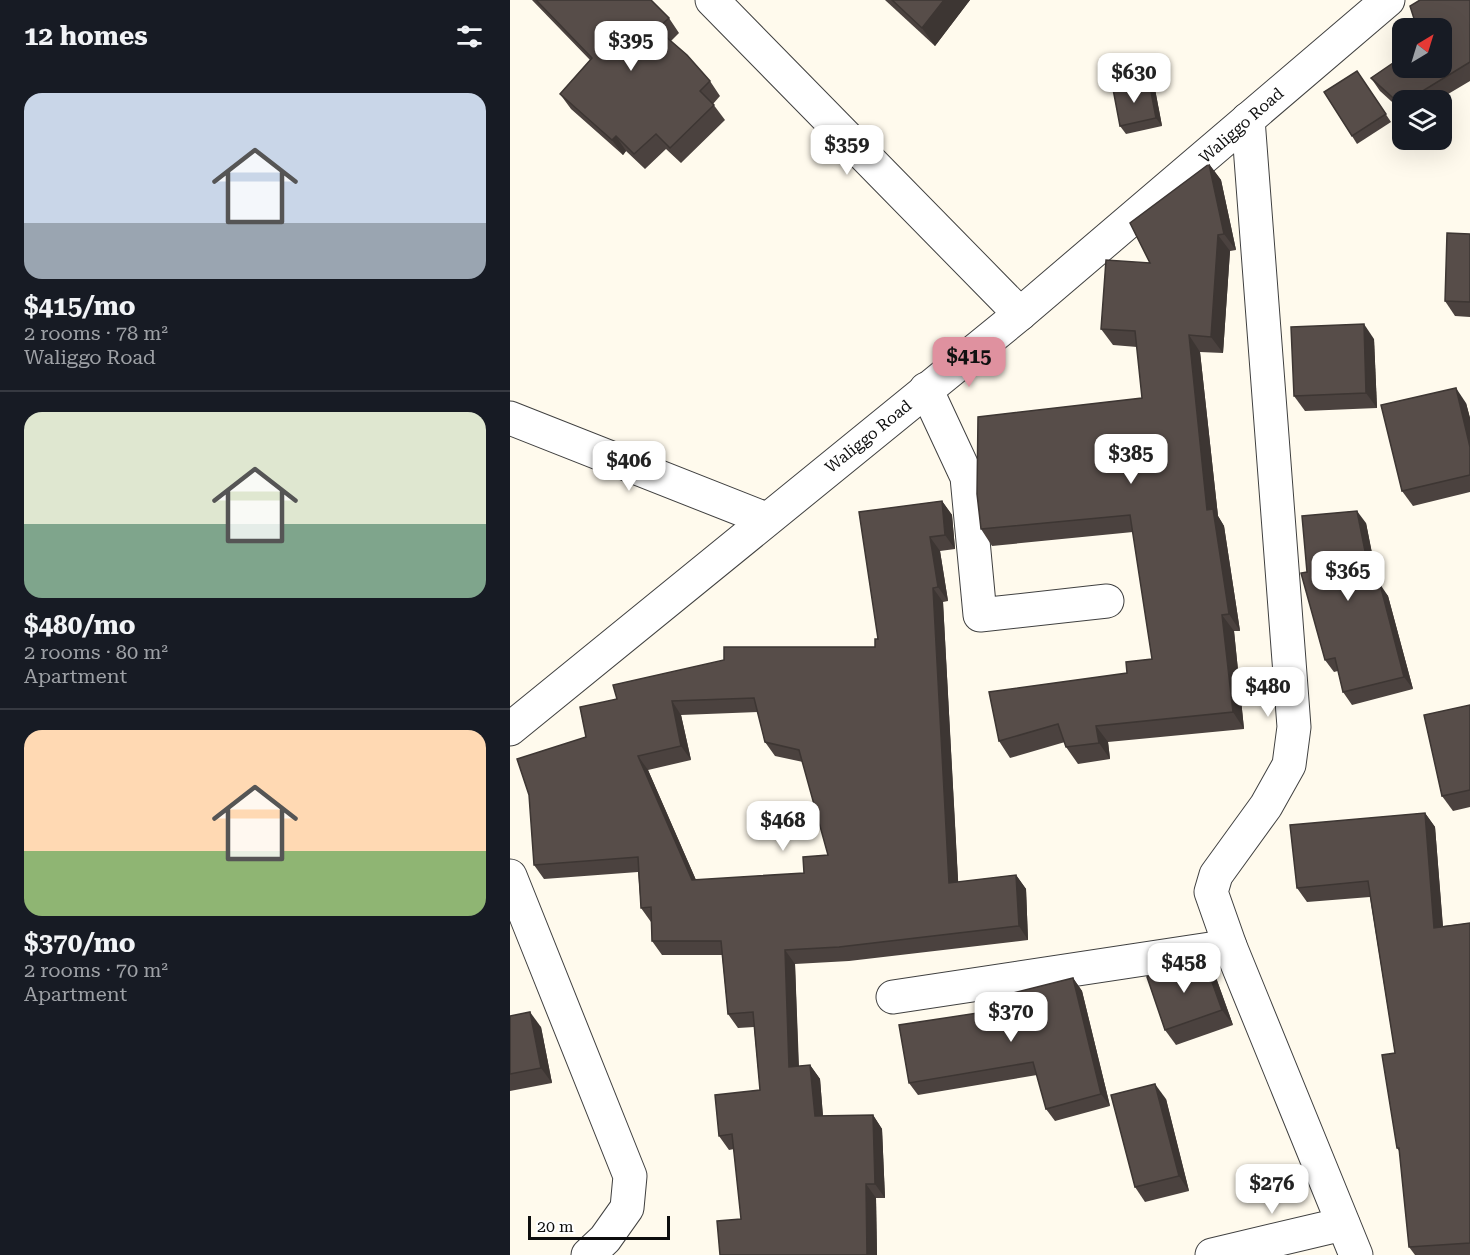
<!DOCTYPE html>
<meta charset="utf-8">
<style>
:root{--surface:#171b24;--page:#242831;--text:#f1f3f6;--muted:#9ea1a6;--line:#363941;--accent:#df919f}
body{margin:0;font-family:"Roboto Serif",serif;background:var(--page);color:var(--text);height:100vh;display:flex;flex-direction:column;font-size:22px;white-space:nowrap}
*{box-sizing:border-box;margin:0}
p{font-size:20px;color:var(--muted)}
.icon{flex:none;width:33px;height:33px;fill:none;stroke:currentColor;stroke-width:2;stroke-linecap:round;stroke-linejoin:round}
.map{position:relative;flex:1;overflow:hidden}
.details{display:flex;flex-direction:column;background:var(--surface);width:510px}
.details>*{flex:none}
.needle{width:39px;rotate:38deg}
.fabs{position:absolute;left:882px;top:18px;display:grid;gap:12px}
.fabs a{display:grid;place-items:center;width:60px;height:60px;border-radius:12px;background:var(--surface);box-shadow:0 6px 24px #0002;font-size:30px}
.scale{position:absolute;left:18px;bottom:15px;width:142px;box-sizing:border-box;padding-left:6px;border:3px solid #0d0d0d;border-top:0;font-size:16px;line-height:21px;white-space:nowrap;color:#0d0d0d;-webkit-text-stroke:4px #fff;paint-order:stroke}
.price{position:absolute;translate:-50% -51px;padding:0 14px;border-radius:12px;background:#fff;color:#222;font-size:20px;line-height:39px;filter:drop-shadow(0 2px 3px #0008)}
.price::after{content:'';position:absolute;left:50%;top:36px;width:18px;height:14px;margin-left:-9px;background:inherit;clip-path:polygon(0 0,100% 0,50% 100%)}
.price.on{background:var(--accent);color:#111}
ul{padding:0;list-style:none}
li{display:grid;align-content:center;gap:12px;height:318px;padding:0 24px}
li+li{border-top:2px solid var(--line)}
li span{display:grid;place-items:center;height:186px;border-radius:18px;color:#555}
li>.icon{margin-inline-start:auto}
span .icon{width:108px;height:108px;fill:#fffc;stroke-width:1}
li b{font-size:26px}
h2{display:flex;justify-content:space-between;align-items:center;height:72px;padding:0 24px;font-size:26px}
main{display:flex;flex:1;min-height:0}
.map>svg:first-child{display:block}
</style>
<main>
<section class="details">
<h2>12 homes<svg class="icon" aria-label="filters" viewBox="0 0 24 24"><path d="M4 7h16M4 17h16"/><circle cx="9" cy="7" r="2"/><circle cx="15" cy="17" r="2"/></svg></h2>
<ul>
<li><span style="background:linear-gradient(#c9d6e8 70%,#9aa5b1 0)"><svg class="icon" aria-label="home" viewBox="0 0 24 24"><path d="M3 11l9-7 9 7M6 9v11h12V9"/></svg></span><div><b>$415/mo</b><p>2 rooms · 78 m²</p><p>Waliggo Road</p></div></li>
<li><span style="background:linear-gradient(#dfe7d0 60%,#7fa58c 0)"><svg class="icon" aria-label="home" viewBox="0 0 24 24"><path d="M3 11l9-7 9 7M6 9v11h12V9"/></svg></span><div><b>$480/mo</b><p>2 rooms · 80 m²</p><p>Apartment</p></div></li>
<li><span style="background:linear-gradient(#ffd9b3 65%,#8fb573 0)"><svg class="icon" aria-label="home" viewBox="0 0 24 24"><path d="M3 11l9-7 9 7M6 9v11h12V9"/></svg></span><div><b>$370/mo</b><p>2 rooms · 70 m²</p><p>Apartment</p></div></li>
</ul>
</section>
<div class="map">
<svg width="960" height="1255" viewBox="0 0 960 1255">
<rect width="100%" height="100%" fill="#fffaed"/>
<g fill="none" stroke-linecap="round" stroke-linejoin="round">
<defs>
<g id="minor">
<path d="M202,0l308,314"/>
<path d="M738,119l46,608 -5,38 -23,41 -50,69 -5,17 19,54 126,309"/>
<path d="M416,389l41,88 13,138 127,-14"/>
<path d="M0,418l256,101"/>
<path d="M0,729l510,-415 368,-314"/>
<path d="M0,876l120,300 -3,32 -22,31 -17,16"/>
<path d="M383,997l337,-51"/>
<path d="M702,1255l131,-31"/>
</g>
</defs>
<!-- minor casing -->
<use href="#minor" stroke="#404040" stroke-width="35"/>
<!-- minor -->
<use href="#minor" stroke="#fff" stroke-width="33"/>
</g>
<!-- wall -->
<g fill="#4b423f" fill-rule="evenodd">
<path d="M22,0h119l18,18 10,15 -8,8 39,40 10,15 -7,8 12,16 -44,43 -15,-14 -21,20 -19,-18 -3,4 -52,-46 -11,-15 30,-34z"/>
<path d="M375,0h85l-35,46z"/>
<path d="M960,0v81l-32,19h-36v11l-22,-20 -9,-13 31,-10z"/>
<path d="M847,71l34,51 -34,22 -5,-8z"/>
<path d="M645,89l7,37 -36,8 -6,-8z"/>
<path d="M699,164l12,16 15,70 -6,1 -7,102 -23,-1 18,164 6,10 16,105h-6l10,98 -136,13 2,17 -32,5 -12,-17 -1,-5 -55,16 -11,-17 153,-82 -19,-127 -141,14 -11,-17 161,-131 -5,-51 -24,-2 -12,-16 49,-66z"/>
<path d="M960,234v83l-15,-1 -10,-15z"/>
<path d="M864,339l3,69 -72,3 -11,-15z"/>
<path d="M956,403l4,15v74l-57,14 -11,-15z"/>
<path d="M432,501l10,14 3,34 -15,2 8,50 -5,1 15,280 58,-7 10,14 2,51 -179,21 -54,3 4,102 11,-1 10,14 3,37 50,-1 9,14 3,69h-9l1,57h-157l21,-36 -7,-70 -5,1 -10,-14 41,-46 -6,-63 -16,1 -10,-14 -6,-59h-60l-10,-14v-19h-1l-10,-14 -3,-36 -94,7 -10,-14 52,-128 -6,-30 295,-60zM248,712l7,30 10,14 28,6 25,93 -24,18 -108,7 -48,-110 43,-10 -10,-45z"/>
<path d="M856,523l12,61 10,12 25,93 -61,16 -9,-13 -5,-21 -4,1 -9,-12 -18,-88z"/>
<path d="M960,705v102l-17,4 -11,-15z"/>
<path d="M915,813l10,14 8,99 27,-3v332h-55l-6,-8 -9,-95 -3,-4 -2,-95 -25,-156 -63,5 -10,-14z"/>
<path d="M704,972l19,53 -57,20 -11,-15z"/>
<path d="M563,978l9,13 28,115 -55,15 -9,-12 -9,-34 -119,20 -9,-12 95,-74z"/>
<path d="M0,1016l31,11 11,56 -42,8z"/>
<path d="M656,1099l23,92 -44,11 -10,-15z"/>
</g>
<!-- shaded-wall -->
<g fill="#3d3633">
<path d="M434,0h26l-35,46 -13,-18z"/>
<path d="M639,81l6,8 7,37 -6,-8z"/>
<path d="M106,136l10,15 -3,4 -11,-15z"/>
<path d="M699,164l12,16 15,70 -12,-16z"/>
<path d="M708,235l12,16 -7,102 -12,-16z"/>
<path d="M854,324l10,15 3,69 -11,-15z"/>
<path d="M679,335l11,17 18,164 6,10 16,105 -11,-17 -22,-104z"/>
<path d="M946,388l10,15 4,15v29z"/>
<path d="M432,501l10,14 3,34 -10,-14z"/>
<path d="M847,511l9,12 15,75 -9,-12z"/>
<path d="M420,537l10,14 8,50 -10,-14z"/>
<path d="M870,584l8,12 25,93 -9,-12z"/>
<path d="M423,588l10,14 16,295 -10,-14z"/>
<path d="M712,615l12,16 10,98 -11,-17z"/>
<path d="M162,701l9,14 10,45 -10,-14z"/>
<path d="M586,726l12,16 2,17 -11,-16z"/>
<path d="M128,756l10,14 54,124 -10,-14z"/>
<path d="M915,813l10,14 9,115 -10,-14z"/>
<path d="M506,875l10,14 2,51 -9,-14z"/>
<path d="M275,950l10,14 4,117 -10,-14z"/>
<path d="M693,957l11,15 19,53 -11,-15z"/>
<path d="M563,978l9,13 28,115 -9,-12z"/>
<path d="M20,1012l11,15 11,56 -11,-15z"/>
<path d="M300,1065l10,14 4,51 -9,-14z"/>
<path d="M645,1084l11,15 23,92 -10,-15z"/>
<path d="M363,1115l9,14 3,69 -10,-14z"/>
<path d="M356,1184l10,14 1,57h-10z"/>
</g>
<!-- building -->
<g fill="#574d49" stroke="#3d3633" stroke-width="1.5" fill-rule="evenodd">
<path d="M26,0h115l18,18 -12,11 30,26 23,26 -10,10 14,14 -44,43 -14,-14 -22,20 -18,-18 -4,4 -52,-46 32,-36z"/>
<path d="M382,0h52l-22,28z"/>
<path d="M910,0h50v62l-62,38h-6v4l-1,1 -30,-27 31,-21v11h40v-40h-25l-7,-22z"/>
<path d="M847,71l29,43 -34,22 -28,-44z"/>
<path d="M639,81l7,37 -36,8 -7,-37z"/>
<path d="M699,164l15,70 -6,1 -7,102 -22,-2 18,175 6,-1 16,105 -7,1 11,97 -137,14 3,17 -33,4 -8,-23 -59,17 -10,-49 138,-19 -1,-11 26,-3 -22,-144 -149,14 -4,-35 1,-77 164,-19 -7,-67 -34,-2 5,-69 44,3 -20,-40z"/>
<path d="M937,233l23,1v68l-25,-1z"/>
<path d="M854,324l2,69 -72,3 -3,-69z"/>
<path d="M946,388l14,59v28l-68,16 -21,-86z"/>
<path d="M432,501l3,34 -15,2 8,50 -5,1 16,295 67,-8 3,51 -180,21 -54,3 4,117 21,-2 5,51 58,-1 2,69h-9l1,71h-147l-3,-34 24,-2 -9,-85 -13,2 -4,-41 45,-5 -7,-78 -25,2 -7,-73h-69l-1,-34 -10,1 -3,-51 -104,8 -5,-70 -12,-36 69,-22 -6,-30 37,-8 -4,-14 111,-25v-13h151v-8h3l-19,-127zM244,698l11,44 34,8 29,105 -25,2 1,16 -112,7 -54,-124 43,-10 -9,-45z"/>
<path d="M847,511l15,75 8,-2 24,93 -61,15 -8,-34 -10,2 -24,-87 6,-1 -5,-56z"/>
<path d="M960,705v85l-28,6 -18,-81z"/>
<path d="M915,813l9,115 36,-5v320l-61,4 -10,-99h-2l-15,-93 13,-2 -27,-172 -71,7 -7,-63z"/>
<path d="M693,957l19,53 -57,20 -18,-53z"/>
<path d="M563,978l28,116 -55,15 -13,-47 -124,21 -10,-58 105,-16 -3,-13z"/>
<path d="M20,1012l11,56 -31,6v-58z"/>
<path d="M645,1084l24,92 -44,11 -24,-92z"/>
</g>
<g text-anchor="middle" stroke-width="6" stroke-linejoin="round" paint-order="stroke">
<!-- street labels -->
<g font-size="16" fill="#0d0d0d" stroke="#fff">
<text transform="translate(731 125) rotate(-41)" y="6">Waliggo Road</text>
<text transform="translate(358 436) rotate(-39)" y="6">Waliggo Road</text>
</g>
</g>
</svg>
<div class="fabs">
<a><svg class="needle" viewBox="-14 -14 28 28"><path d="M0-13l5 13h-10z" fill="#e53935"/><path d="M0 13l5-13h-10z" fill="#9ea1a6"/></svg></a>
<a><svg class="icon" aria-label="layers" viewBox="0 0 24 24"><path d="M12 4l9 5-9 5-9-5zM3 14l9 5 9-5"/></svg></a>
</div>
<div class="scale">20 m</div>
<b class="price" style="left:121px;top:72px">$395</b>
<b class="price" style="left:624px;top:104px">$630</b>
<b class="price" style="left:337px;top:176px">$359</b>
<b class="price on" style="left:459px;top:388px">$415</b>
<b class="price" style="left:621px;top:485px">$385</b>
<b class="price" style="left:119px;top:492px">$406</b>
<b class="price" style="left:838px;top:602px">$365</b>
<b class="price" style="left:758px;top:718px">$480</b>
<b class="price" style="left:273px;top:852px">$468</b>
<b class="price" style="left:674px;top:994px">$458</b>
<b class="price" style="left:501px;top:1043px">$370</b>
<b class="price" style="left:762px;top:1215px">$276</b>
</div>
</main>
